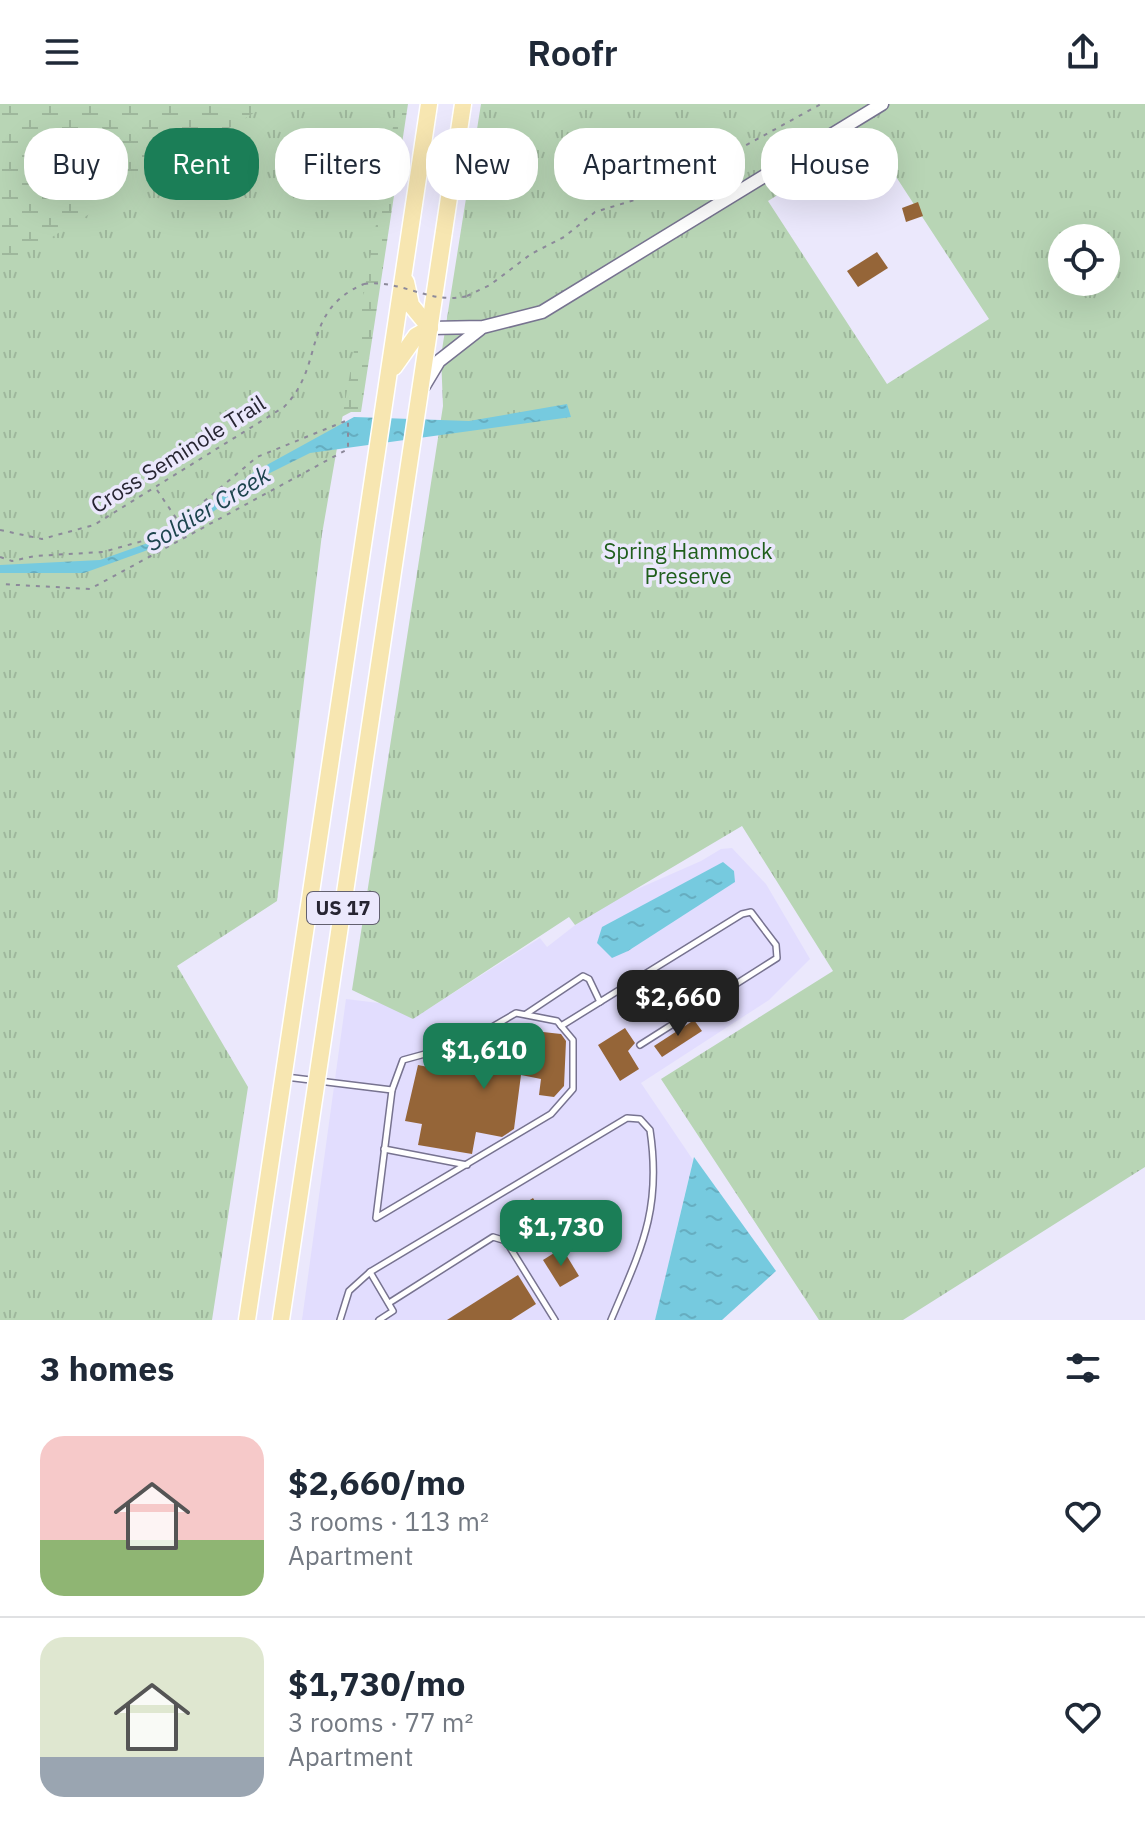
<!DOCTYPE html>
<meta charset="utf-8">
<style>
:root{--surface:#fff;--page:#f2f2f3;--text:#1f2937;--muted:#747a83;--line:#e0e1e3;--accent:#1b7e57}
body{margin:0;font-family:"IBM Plex Sans",sans-serif;background:var(--page);color:var(--text);height:100vh;display:flex;flex-direction:column;font-size:30px;white-space:nowrap}
*{box-sizing:border-box;margin:0}
p{font-size:26px;color:var(--muted)}
.icon{flex:none;width:44px;height:44px;fill:none;stroke:currentColor;stroke-width:2;stroke-linecap:round;stroke-linejoin:round}
.map{position:relative;height:1216px;overflow:hidden}
.details{display:flex;flex-direction:column;background:var(--surface);flex:1}
.details>*{flex:none}
.hud{position:absolute;left:24px;top:24px;width:1098px;height:72px;display:flex;gap:16px}
.buttons{position:absolute;left:1048px;top:120px;display:grid;gap:16px}
.buttons a{display:grid;place-items:center;width:72px;height:72px;border-radius:50%;background:var(--surface);box-shadow:0 8px 32px #0002;font-size:40px}
.price{position:absolute;translate:-50% -68px;padding:0 18px;border-radius:16px;background:var(--accent);color:#fff;font-size:26px;line-height:52px;filter:drop-shadow(0 2px 4px #0008)}
.price::after{content:'';position:absolute;left:50%;top:48px;width:24px;height:18px;margin-left:-12px;background:inherit;clip-path:polygon(0 0,100% 0,50% 100%)}
.price.on{background:#222;color:#fff}
ul{padding:0;list-style:none}
li{display:flex;align-items:center;gap:24px;height:200px;padding:0 40px}
li+li{border-top:2px solid var(--line)}
li span{display:grid;place-items:center;flex:none;width:224px;height:160px;border-radius:24px;color:#555}
li>.icon{margin-inline-start:auto}
span .icon{width:96px;height:96px;fill:#fffc;stroke-width:1}
li b{font-size:34px}
h2{display:flex;justify-content:space-between;align-items:center;height:96px;padding:0 40px;font-size:34px}
.tag{padding:0 28px;border-radius:32px;background:var(--surface);box-shadow:0 8px 32px #0002;font-size:28px;line-height:72px}
.tag.on{background:var(--accent);color:#fff}
header{display:flex;justify-content:space-between;align-items:center;height:104px;padding:0 40px;background:var(--surface);font-size:36px;font-weight:600}
.map>svg:first-child{display:block}
</style>
<header><svg class="icon" aria-label="menu" viewBox="0 0 24 24"><path d="M4 6h16M4 12h16M4 18h16"/></svg>Roofr<svg class="icon" aria-label="share" viewBox="0 0 24 24"><path d="M12 15V3M7 8l5-5 5 5M5 13v7h14v-7"/></svg></header>
<div class="map">
<svg width="1145" height="1216" viewBox="0 0 1145 1216">
<defs>
<pattern id="wetland-marsh" width="20" height="14" patternUnits="userSpaceOnUse" patternTransform="scale(2)"><rect width="20" height="14" fill="#b8d5b5"/><path d="M1 5h8M5 5V1M11 12h8M15 12V8" fill="none" stroke="#9eb79c"/></pattern>
<pattern id="park-tufts" width="24" height="20" patternUnits="userSpaceOnUse" patternTransform="scale(2)"><rect width="24" height="20" fill="#b8d5b5"/><path d="M3 7l-1-3M5 7V3M7 7l1-3M15 17l-1-3M17 17v-4M19 17l1-3" fill="none" stroke="#9eb79c"/></pattern>
<pattern id="water-ripples" width="26" height="14" patternUnits="userSpaceOnUse" patternTransform="scale(2)"><rect width="26" height="14" fill="#76cadf"/><path d="M2 4q2-2 4 0t4 0M15 11q2-2 4 0t4 0" fill="none" stroke="#66adc0"/></pattern>
</defs>
<rect width="100%" height="100%" fill="#ebe8fc"/>
<!-- built -->
<path fill="#e2ddfe" d="M732,744l34,36 44,75 -41,41 -128,83 52,77 -38,160h-353l44,-321 82,10 112,-71 7,9 54,-42 100,-44 20,-12z"/>
<!-- wetland -->
<path fill="url(#wetland-marsh)" d="M0,0h408l-47,308h-10l-38,20 -313,128z"/>
<!-- park -->
<g fill="url(#park-tufts)" fill-rule="evenodd">
<path d="M268,0h129l-75,430 -45,367 -100,65 71,121 -36,233h-212v-1051z"/>
<path d="M481,0h664v1063l-242,153h-84l-158,-241 172,-108 -91,-145 -167,99 -6,-8 -156,102 -61,-29 91,-584 -2,-50zM870,33l119,182 -102,65 -119,-183zM1062,134h44v44h-44z"/>
</g>
<!-- water -->
<g fill="url(#water-ripples)">
<path d="M567,300l4,13 -261,36 -50,25 -78,56 -37,17 -61,22h-84v-8l100,-5 76,-27 78,-61 100,-55 115,4z"/>
<path d="M723,758l11,9 1,11 -107,69 -16,7 -15,-15 5,-16z"/>
<path d="M694,1053l82,114 -54,49h-67z"/>
</g>
<!-- building -->
<g fill="#956538">
<path d="M885,45l11,17 -18,11 -3,-4 -6,4 -8,-13z"/>
<path d="M918,98l5,14 -17,6 -4,-14z"/>
<path d="M877,148l11,16 -30,19 -11,-16z"/>
<path d="M694,916l8,11 -40,26 -8,-11z"/>
<path d="M518,920l17,3 -1,4 27,3 5,7 -2,45 -10,11 -15,-2 2,-16 -20,-4 -7,54 -12,8 -26,-5 -4,22 -54,-9 4,-21 -17,-3 13,-56 36,7 3,-14 41,8 6,-35 12,2z"/>
<path d="M625,924l10,15 -7,8 11,18 -19,12 -22,-36z"/>
<path d="M533,1094l7,11 -19,12 -7,-11z"/>
<path d="M562,1144l17,28 -19,11 -17,-27z"/>
<path d="M518,1171l18,29 -25,16h-64z"/>
</g>
<g fill="none" stroke-linecap="round" stroke-linejoin="round">
<defs>
<g id="service">
<path d="M516,909l41,8 16,19v49l-22,25 -175,104 16,-128 11,-30 62,-17z"/>
<path d="M526,910l57,-38 6,3 11,23"/>
<path d="M561,922l181,-112 9,-2 25,33 1,13 -137,87"/>
<path d="M286,973l106,13"/>
<path d="M384,1045l83,16"/>
<path d="M389,1199l104,-66 13,4 49,79"/>
<path d="M340,1216l9,-29 21,-19"/>
<path d="M379,1216l14,-9 -23,-39 257,-154 13,1 10,11c12,80 -9,119 -39,190"/>
</g>
<g id="tertiary">
<path d="M430,224l53,-1 59,-15 340,-208"/>
<path d="M424,282l15,-25 41,-32"/>
</g>
<g id="primary">
<path d="M406,178l5,23 19,23"/>
<path d="M394,263l22,-31 14,-8"/>
<path d="M247,1216l182,-1216"/>
<path d="M281,1216l182,-1216"/>
</g>
</defs>
<!-- service casing -->
<use href="#service" stroke="#777390" stroke-width="8"/>
<!-- tertiary casing -->
<use href="#tertiary" stroke="#777390" stroke-width="15"/>
<!-- primary casing -->
<use href="#primary" stroke="#fff" stroke-width="19"/>
<!-- path -->
<g stroke="#8c899a" stroke-width="2" stroke-dasharray="4 6" stroke-linecap="butt">
<path d="M467,192l23,-11 41,-31 33,-17 31,-25 66,-20 160,-88"/>
<path d="M157,386l21,31"/>
<path d="M0,426l42,9 52,-14 190,-118c42,-42 16,-96 80,-123"/>
<path d="M0,453l12,4 23,-5 68,-4 61,-17 93,-78 91,-37v29l-258,140 -90,-5"/>
</g>
<!-- service -->
<use href="#service" stroke="#fff" stroke-width="5"/>
<!-- tertiary -->
<use href="#tertiary" stroke="#fff" stroke-width="12"/>
<!-- primary -->
<use href="#primary" stroke="#f7e6b1" stroke-width="16"/>
<!-- path-bridge -->
<path stroke="#8c899a" stroke-width="2" stroke-dasharray="4 6" stroke-linecap="butt" d="M364,180c38,-5 65,21 103,12"/>
</g>
<g text-anchor="middle" stroke-width="7" stroke-linejoin="round" paint-order="stroke">
<!-- shield labels -->
<rect fill="#ebe8fc" stroke="#62606f" stroke-width="2" x="307" y="788" width="72" height="32" rx="6"/>
<g font-size="20" font-weight="bold" fill="#272532">
<text x="343" y="811">US 17</text>
</g>
<!-- street labels -->
<g font-size="22" fill="#272532" stroke="#ebe8fc">
<text transform="translate(178 350) rotate(-32)" y="8">Cross Seminole Trail</text>
</g>
<!-- park labels -->
<g font-size="22" fill="#1f5e1c" stroke="#ebe8fc">
<text x="688" y="455">Spring Hammock<tspan x="688" dy="25">Preserve</tspan></text>
</g>
<!-- water labels -->
<g font-size="24" font-style="italic" fill="#1d444e" stroke="#ebe8fc">
<text transform="translate(208 405) rotate(-31)" y="8">Soldier Creek</text>
</g>
</g>
</svg>
<div class="buttons">
<a><svg class="icon" aria-label="locate" viewBox="0 0 24 24"><circle cx="12" cy="12" r="6"/><path d="M12 2v4M12 18v4M2 12h4M18 12h4"/></svg></a>
</div>
<b class="price on" style="left:678px;top:934px">$2,660</b>
<b class="price" style="left:484px;top:987px">$1,610</b>
<b class="price" style="left:561px;top:1164px">$1,730</b>
<div class="hud">
<a class="tag">Buy</a>
<a class="tag on">Rent</a>
<a class="tag">Filters</a>
<a class="tag">New</a>
<a class="tag">Apartment</a>
<a class="tag">House</a>
</div>
</div>
<section class="details">
<h2>3 homes<svg class="icon" aria-label="filters" viewBox="0 0 24 24"><path d="M4 7h16M4 17h16"/><circle cx="9" cy="7" r="2"/><circle cx="15" cy="17" r="2"/></svg></h2>
<ul>
<li><span style="background:linear-gradient(#f6c9c9 65%,#8fb573 0)"><svg class="icon" aria-label="home" viewBox="0 0 24 24"><path d="M3 11l9-7 9 7M6 9v11h12V9"/></svg></span><div><b>$2,660/mo</b><p>3 rooms · 113 m²</p><p>Apartment</p></div><svg class="icon" aria-label="heart" viewBox="0 0 24 24"><path d="M12 20l-8-8c-3-5 5-10 8-4 3-6 11-1 8 4z"/></svg></li>
<li><span style="background:linear-gradient(#dfe7d0 75%,#9aa5b1 0)"><svg class="icon" aria-label="home" viewBox="0 0 24 24"><path d="M3 11l9-7 9 7M6 9v11h12V9"/></svg></span><div><b>$1,730/mo</b><p>3 rooms · 77 m²</p><p>Apartment</p></div><svg class="icon" aria-label="heart" viewBox="0 0 24 24"><path d="M12 20l-8-8c-3-5 5-10 8-4 3-6 11-1 8 4z"/></svg></li>
</ul>
</section>
